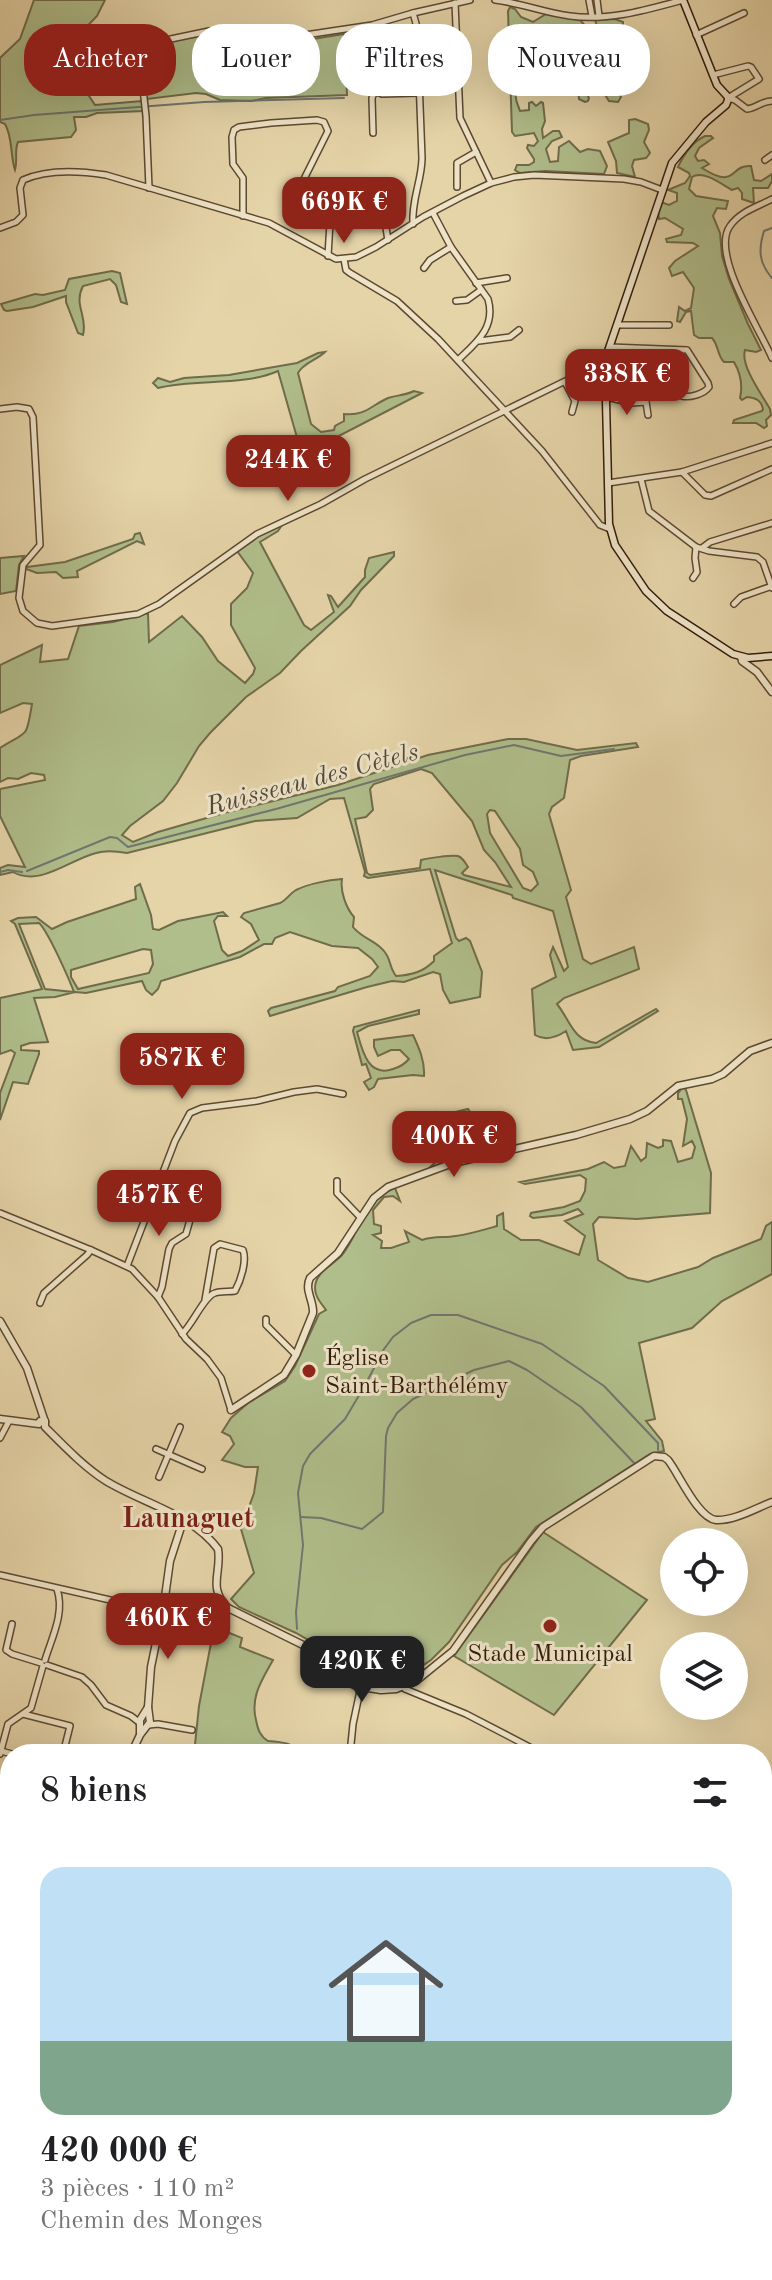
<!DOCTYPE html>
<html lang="fr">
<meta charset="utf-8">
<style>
:root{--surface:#fff;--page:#f2f2f2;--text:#202124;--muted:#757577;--accent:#8f2418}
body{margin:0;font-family:"Old Standard TT",serif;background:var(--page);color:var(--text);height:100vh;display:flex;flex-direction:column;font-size:30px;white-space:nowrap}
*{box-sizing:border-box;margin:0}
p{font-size:26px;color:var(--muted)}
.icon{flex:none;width:44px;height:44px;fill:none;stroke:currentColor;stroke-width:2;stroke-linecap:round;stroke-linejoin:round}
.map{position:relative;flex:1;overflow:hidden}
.sheet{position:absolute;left:0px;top:1744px;width:772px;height:536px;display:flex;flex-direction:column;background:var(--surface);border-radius:32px 32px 0 0;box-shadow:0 8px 32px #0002}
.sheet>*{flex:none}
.top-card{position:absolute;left:24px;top:24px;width:724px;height:72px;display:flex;gap:16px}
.buttons{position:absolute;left:660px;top:1528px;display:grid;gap:16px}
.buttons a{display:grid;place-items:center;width:88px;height:88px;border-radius:50%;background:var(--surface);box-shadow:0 8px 32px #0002;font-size:40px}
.price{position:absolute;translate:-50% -68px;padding:0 18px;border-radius:16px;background:var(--accent);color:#fff;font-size:26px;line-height:52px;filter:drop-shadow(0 2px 4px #0008)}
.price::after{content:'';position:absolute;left:50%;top:48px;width:24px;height:18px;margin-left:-12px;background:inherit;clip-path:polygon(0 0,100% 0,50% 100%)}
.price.active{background:#222;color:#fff}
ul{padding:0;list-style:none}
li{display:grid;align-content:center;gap:16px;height:424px;padding:0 40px}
li span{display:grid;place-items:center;height:248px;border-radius:24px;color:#555}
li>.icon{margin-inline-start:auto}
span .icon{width:144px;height:144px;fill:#fffc;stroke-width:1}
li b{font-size:34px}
h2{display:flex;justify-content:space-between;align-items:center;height:96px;padding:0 40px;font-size:34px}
.chip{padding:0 28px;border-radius:32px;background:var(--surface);box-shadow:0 8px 32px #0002;font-size:28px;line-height:72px}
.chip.active{background:var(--accent);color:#fff}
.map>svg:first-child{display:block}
</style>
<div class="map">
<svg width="772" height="2280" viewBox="0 0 772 2280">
<rect width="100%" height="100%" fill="#e5d4a8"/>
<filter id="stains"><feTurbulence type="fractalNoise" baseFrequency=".0025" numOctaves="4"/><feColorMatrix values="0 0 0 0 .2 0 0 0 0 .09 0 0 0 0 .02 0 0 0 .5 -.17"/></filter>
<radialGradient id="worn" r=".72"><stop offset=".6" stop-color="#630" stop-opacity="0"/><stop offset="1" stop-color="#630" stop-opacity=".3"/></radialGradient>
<!-- green -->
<g fill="#b0be8b" stroke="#706c4b" stroke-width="2" fill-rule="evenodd">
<path d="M34,0h71l-8,16 -29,30 6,3 -8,13h10l1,16 18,27 47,-4 1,10 -46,2 -11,4h-12l2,13 -5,7 -53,5c-4,9 0,18 -3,28 -5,-15 -2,-32 -10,-46l-5,-2v-64l20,-19z"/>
<path d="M510,7l5,2 6,8 12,5 13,-8 34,6 16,18 13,6 1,-7 -13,-11 -2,-6 20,-1 8,3v19l2,14c-5,10 -17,19 -11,31 2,4 5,7 7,11l-3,5 -9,-1 -7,-11 -12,-10 -8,5 7,13 -1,3 -3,1 -6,-3 -1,-12 -2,-3 -16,4c-9,-6 -15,-20 -25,-16l4,17 -3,5 -12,-3 -1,-4 5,-10 -4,-4h-6c-6,11 -3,27 2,38l9,-1v-7l3,-1 4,4 5,-4 2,1 2,18 -3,8 1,9 10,-7h6l3,6 -10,4 -6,8 4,13 8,-1 1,-14 10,-6 11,11 8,-3 12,2 7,15 -3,8 -59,-3 -25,2 -5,-3 2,-5h12l5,-3v-3l-7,-11 1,-3 6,1 4,-5 -4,-8 -19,3 -3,-4 -4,-121z"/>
<path d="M344,34l3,61 -81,3 -15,3 -31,-1 -14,-6 -10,-1 -49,6 -5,-42 6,-12 55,-10 25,3 30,10z"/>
<path d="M635,119l13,5 1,6 -5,12 6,11 -4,5 -12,2 -2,6 3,11 -18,-4 -1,-12 -8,-19 21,-9v-13z"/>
<path d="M705,136h6l2,2 -14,10 -4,8 3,5 6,-1 5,4 -7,4c36,23 27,-4 49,-2l3,14 7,1 11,-7v7l-4,7h-15l1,15 -12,-4v-6l-4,-5 -6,2c-11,-6 -28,-20 -40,-13l-3,12 7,7 32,5 -2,8 -9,-1 -4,8 7,17 2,23 7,23 19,45 13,26 -5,2 -11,-2c-5,15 17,45 25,59l1,6 -5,5 1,6 -3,2 -8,-5h-23l1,-3 28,-9 1,-2c-2,-9 -7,-11 -16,-12l-5,3 -2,-2c3,-13 1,-24 -6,-36h-10c-7,-7 -5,-16 -12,-24h-13l-5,-3 -3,-24 -5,1 -6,10 -3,-1 2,-14 6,4 6,-3 3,-20 -11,-16 -11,4 -3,-8 6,-7 23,-15 -5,-3 -26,-1 -1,-3 15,-4 2,-6 -18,-11 -6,1 -1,-9 3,-8 8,3 8,-4v-8l-9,-3 17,-7 5,-7 -1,-3 -11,-6c6,-13 14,-25 27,-31z"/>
<path d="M112,271l8,2 7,31 -6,-2 -5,-17 -6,-6 -27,7c-10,19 5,30 0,49l-5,-2 -12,-31v-6l-33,11 -26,4 -3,-1 -3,-6 34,-10 8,1 22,-5 4,-11z"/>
<path d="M325,352c-8,8 -22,11 -27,21l13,51 10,8 13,-2 1,-4 9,-5v-7c22,2 26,-8 44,-16 8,-3 16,-2 26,-7l8,2 -120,62 -24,-84c-37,16 -82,7 -120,17l-5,-5 5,-5 12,4 14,-4 45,-3 68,-12 21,-10z"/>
<path d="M282,525l-4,6 -18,11 44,83 7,5 23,-18 -6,-17 3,1 7,11 27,-30v-7l4,-12 25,-6v4l-33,34 -11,16 -49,45 -21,22 -34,24 -36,36 -11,13 -22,37 -14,18 -33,25 -8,9 11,7 25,-10 66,-19 114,-28 90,-30 80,-16h18l51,11 59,-7 2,4 -57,9 -11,4 -6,38 -12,9 -3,7 22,76 -5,7 17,62 8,5 43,-17 5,22 -75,29 -7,6c13,16 16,37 39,39l60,-34 2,2 -59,36 -26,3 -7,-19c-9,6 -21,10 -31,4l-3,-46 24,-12 -6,-22 3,-8 11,24 4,-4 -15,-56 -40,-13 -1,-3 -77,-25 21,68 3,3 7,-3 4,3 12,31 -2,25 -30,6 -7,-13 -3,-16 -7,-2 -29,10 -12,-1 -25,6 -97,29 -2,-5 3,-3 64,-17 3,-4 32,-11 8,-9 -6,-8 -14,-11 -26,-2 -42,-14 -15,6 -3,6h-8l-24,13 -79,24 -3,8 -6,6 -6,-5 -4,-9 -56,12 -11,-1 -20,5 -21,1 14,44 -18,1 -9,3v4l18,1v3l-11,30 -15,-2 -13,38v-27l15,-40 -4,-3 -11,4v-56l42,-9 -27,-65 -4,-3 7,-3 18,-1 16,12 15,-7 69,-23 -1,-12 5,-3 11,31 2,14 6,1 19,-9 45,-9 4,4h-9l-4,5 8,29 6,6 14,-5 17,-11 -8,-16 -10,-7 3,-4 36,-10c7,-3 9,-9 16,-13 12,-6 32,-10 46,-11 -2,12 4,29 12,38l-1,10c8,10 18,12 27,20 12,10 8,19 16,29 16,-1 27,-4 38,-15v-5l18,-13 -22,-74 -62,9 -4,-2 1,-4 -21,-74 -14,1 -33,19 -42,3 -128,32c-11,-2 -21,-3 -31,0 -27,7 -56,34 -83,19l-13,3v-7l8,-3 17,2 -25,-51v-27l45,-9 -1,-5 -13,-2 -13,6 -10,-1 -8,4v-34c29,-18 26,-9 32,-44l-9,-1 -23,10v-48l42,-20 -2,17 28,-3 11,-33 34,-4 35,-9 1,29 33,-26 20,21 16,24 27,22 8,-9 2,-6 -24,-43v-21l16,-16 6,-15 -16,-22 20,-14zM421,769l11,4 40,48 12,29 11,12 16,25 -47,-12 -2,-2 6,-6c-3,-5 -5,-9 -10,-11 -8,-1 -29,2 -37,4l-1,8 -50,7 -3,-2 -12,-54 11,-2 7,-7 -3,-21 4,-5zM490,810l5,1 25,38 3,16 10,7 5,12 -7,7 -8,-3 -33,-55 -3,-19zM39,923c9,8 30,56 35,69l-29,-3 -26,-65zM143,949l8,1 2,14 -4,9 -71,16 -7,-12v-7z"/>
<path d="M140,533l4,11 -7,-3 -60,30 1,6 -15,1 -7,-6 -19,1 -11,-4 1,-2 38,-5 68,-23 2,-5z"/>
<path d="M24,556l-5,9 -3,26 -16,3v-36z"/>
<path d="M419,1010v4l-51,12 -11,6c5,18 11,46 36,37 7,-2 11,-4 16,-10l-9,-9h-9l-13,6 -4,-9v-7l39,-5c6,13 12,26 11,41l-11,-1 -35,4 -4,8 -5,3 -5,-8 7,-4 -5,-14 -4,1 -9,-34 1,-4z"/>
<path d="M683,1087l3,3 25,83 -1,40 -73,6 -38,-2 -6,7 5,36 30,18 20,4 50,-15 15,-9 48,-19 5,-13 6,-4v52l-50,27 -30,27 -53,15 16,76 -9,2 16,20 2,10 -14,3 -114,73 -19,25 -15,13 -53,77 -18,18 -24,16 -14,5 -35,-3 -10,-6 -31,-27 -21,-12 -57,-26 -8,-8 23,-26 -13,-44 13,-36 4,-26h-13l-23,-7 12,-16 -4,-8 -8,-4 9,-14 17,-15 37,-22 10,-15 24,-52 7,-4c-5,-7 -11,-13 -11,-22 0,-16 18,-23 27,-33 14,-17 18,-38 32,-54 7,-6 13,-10 21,-13l5,13 -7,-5 -9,1 -11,13 1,14 7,2v7l-8,2 9,6 -1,7h10l18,-6 -4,-11 17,9c12,-4 22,-2 34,-4 14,-2 27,-6 41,-10v-10l6,-3 1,16 17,11h18l40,15 6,-19 -20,-15 18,-7 -5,-5 -16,6 -29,3 -3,-2 1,-3 33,-6 16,-6 5,-10 1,-12 -6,-4 -55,9 -5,-2 68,-13 16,-7 10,6 11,-2 6,-20 10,15 5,-4 1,-14 11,5 5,-2v-6l8,1 7,21 14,-4 3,-11 -3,-6 -9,5 4,-27 -5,-20h-4v-6z"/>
<path d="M468,1109c6,9 10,11 21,10l4,11 6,3 3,14 -73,21 18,-16 -10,-40 10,2z"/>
<path d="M543,1532l104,68 -93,115 -100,-59z"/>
<path d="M185,1618l15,3 42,17 -2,9 33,13c-11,20 -23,37 -17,60 2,10 4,16 12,21 15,1 25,2 35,13h-109l5,-48 12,-63 -30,-8z"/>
<path d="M130,2270h29l9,9 1,-9h130l1,2 4,-2h22l-24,10h-170z"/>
</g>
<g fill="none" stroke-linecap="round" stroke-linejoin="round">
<!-- stream -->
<g stroke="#707770" stroke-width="2">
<path d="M0,120l34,-5 170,-13 140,-4"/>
<path d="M772,228l-8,3c-6,19 -5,32 8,47"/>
<path d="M27,871l83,-34 7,1 11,9 148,-38 189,-54 49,-10 47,11 53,-7"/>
<path d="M0,872l8,-2 14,2"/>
<path d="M301,1517l20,1 41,11 21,-17 3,-76 2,-8 9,-15 16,-14 61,-29 35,-9 18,9 54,37 54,57"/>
<path d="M297,1629l-1,-17 7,-67 -5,-52 5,-27 7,-12 35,-35 19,-32 20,-38 9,-12 18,-14 20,-8h27l84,29 62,42 54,57v7"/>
<path d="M762,2234l10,1"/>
</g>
<defs>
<g id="minor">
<path d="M495,0c26,3 50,13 75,16 39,5 76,-6 113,-16"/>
<path d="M589,0l3,16"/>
<path d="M597,0l2,16"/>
<path d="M455,3l5,115 31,65"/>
<path d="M413,13l4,14 5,131c0,22 -11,43 -9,66"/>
<path d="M372,26v57l3,8 7,3 37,-1"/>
<path d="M696,35l48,-22"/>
<path d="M713,75l35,-9 3,1 8,12 -31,19 7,2 12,9c9,-1 15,-8 25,-8"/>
<path d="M373,133l-1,-35 3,-7"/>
<path d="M765,160l7,-5"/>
<path d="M457,187v-24l19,-11"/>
<path d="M149,188l-3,-72 -6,-55v-10l7,-7 62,-13 12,1 30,10 41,-5 80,-12 41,-12 57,-13"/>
<path d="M378,196l4,8 6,36"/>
<path d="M772,199c-15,8 -31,12 -42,27 -20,28 30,103 42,132"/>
<path d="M433,213l18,34 37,52c8,28 -11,43 -30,61"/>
<path d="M243,216v-38l-10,-14 -1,-27 2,-7 5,-3 32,-4 46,-3 7,2 4,9 -24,48c3,17 17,16 27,27l-3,50"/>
<path d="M0,228l16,-6 7,-7 -3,-27 3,-8c24,-11 58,-9 83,-5l163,48 67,36 20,-2 20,-10 47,-30 40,-21 28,-13 23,-6 20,-2 90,4 17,3 21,8"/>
<path d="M344,259l2,11 4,3 47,28 41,38 104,112 58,74 10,4"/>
<path d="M424,268l6,-8 21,-13"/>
<path d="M476,283l31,-5"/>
<path d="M456,301l11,-1 14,-10"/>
<path d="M617,325h52"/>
<path d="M479,341l31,-4 9,-7"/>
<path d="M610,347l77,3 21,33 1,4c-5,7 -19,11 -27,9l-6,-40 -4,-5"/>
<path d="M565,382l10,19 -3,11"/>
<path d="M644,389l4,26"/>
<path d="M607,397l25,6 14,-1"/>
<path d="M0,409l17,-2 12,2 4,8 7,128 -17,20 -4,33 4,13 14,12 15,3 86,-12 21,-10 98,-70 64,-30 44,-25 227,-111 13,-3"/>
<path d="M682,472l23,23 6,1 61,-27"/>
<path d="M641,479l8,32 47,36 13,4 48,6 6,5 9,26"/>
<path d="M608,483l74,-11 90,-29"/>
<path d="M702,548l8,-6 62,-19"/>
<path d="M693,578l4,-6 -2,-14 1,-11"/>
<path d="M734,604l7,-7 31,-11"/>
<path d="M337,1181v12l23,24"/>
<path d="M0,1213l91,37 41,19 26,28 28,42 21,20 14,19 10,32"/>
<path d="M127,1266l48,-125 15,-28 12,-5 55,-7 37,-9 23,-3 26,5"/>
<path d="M158,1297l4,-10 7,-38 3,-6 14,-9 9,-32"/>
<path d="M40,1303l4,-10 43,-38 4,-5"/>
<path d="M266,1319v6l30,30"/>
<path d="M182,1334c11,-10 22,-38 33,-41 6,-2 14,-1 20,-2 6,-11 12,-30 8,-41l-23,-6 -6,4 -9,52"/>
<path d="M0,1438l9,-17"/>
<path d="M156,1449l46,20"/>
<path d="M159,1477l21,-50"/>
<path d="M0,1575l163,37"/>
<path d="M12,1624l-6,26 6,4 29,9"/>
<path d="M45,1660c7,-23 20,-47 12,-71"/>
<path d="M47,1665l35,12 9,8 15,20 25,11 9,7"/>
<path d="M405,1689l61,25 77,40"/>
<path d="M23,1714l47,12 -7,28"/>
<path d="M149,1725l9,-1 34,6"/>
<path d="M1,1751l11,3"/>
<path d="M0,1754l8,-30 23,-16 12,-42"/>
<path d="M350,1754l3,-30 8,-38"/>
<path d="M0,1793l10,7"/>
<path d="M0,1866l10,-1"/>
<path d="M0,1906l10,2"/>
<path d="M762,1989l10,6"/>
<path d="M765,2161l7,16"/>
<path d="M762,2185l10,-5"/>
<path d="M762,2190l10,-4"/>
<path d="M762,2212l2,5 8,-2"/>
<path d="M463,2270l-1,4 2,6"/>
<path d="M497,2270l11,10"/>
<path d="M668,2270v10"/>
<path d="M678,2270l35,4 8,6"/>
<path d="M615,2280v-10"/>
</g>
<g id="tertiary">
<path d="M741,657l1,4 15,11 15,20"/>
<path d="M0,1321l27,47 18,54"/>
<path d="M231,1410l53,-35 12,-20 17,-42c1,-12 -9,-23 -3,-35l28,-25 36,-55 14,-11 65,-24 123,-28 54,-16 17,-8 31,-25 34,-7 11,-5 27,-23 22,-8"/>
<path d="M0,1419l39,5 1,-3h5v6c19,19 39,40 61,54 36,22 86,33 112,68 4,24 -11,38 10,59l75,37 43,36 10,5 25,4 15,-1 20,-8 37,-30 78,-110 12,-14 111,-71 10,1 4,3c11,14 30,58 48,60 18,1 40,-12 56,-18"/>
<path d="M140,1733v-13l8,-13"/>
<path d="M131,1754l9,-19 10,-13 -2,-15 3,-40 13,-63 6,-43 13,-40"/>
<path d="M0,1995l10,-13"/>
</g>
<g id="secondary">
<path d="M683,0l34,85 11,12v3l-2,5 -20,17 -34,41 -67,197 4,164 6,21 31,46 21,20 66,43 15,4 24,-2"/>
<path d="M0,2134l10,16"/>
<path d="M20,2280v-10"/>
</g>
</defs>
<!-- minor casing -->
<use href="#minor" stroke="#5d4932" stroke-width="8"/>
<!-- tertiary casing -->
<use href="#tertiary" stroke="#5d4932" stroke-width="9"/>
<!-- secondary casing -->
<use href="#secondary" stroke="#301b0b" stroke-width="9"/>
<!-- minor -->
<use href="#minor" stroke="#eee3c6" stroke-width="5"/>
<!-- tertiary -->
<use href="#tertiary" stroke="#eee3c6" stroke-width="6"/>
<!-- secondary -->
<use href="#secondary" stroke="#eee3c6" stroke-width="6"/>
</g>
<!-- markers -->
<g fill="#8f2418" stroke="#eee3c6" stroke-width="3">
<circle cx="309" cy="1371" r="8"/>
<circle cx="550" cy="1626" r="8"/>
</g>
<g text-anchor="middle" stroke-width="6" stroke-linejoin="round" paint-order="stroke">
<!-- poi labels -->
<g font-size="24" fill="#301b0b" stroke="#eee3c6" text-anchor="start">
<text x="325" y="1365">Église<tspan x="325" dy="28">Saint-Barthélémy</tspan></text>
<text x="550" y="1661" text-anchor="middle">Stade Municipal</text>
</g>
<!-- water labels -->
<g font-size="26" font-style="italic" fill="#50493d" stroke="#eee3c6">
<text transform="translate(312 778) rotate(-15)" y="9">Ruisseau des Cètels</text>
</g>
<!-- quarter labels -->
<g font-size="28" font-weight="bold" fill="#7a1f14" stroke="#eee3c6">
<text x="188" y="1527">Launaguet</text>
</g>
</g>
<rect width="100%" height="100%" filter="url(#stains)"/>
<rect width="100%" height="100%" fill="url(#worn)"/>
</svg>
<div class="buttons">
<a><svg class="icon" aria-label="locate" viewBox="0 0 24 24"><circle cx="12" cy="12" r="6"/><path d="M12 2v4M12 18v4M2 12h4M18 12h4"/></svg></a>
<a><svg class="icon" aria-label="layers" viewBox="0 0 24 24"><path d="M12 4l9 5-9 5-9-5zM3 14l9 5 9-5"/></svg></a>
</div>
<b class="price" style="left:344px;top:245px">669K €</b>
<b class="price" style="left:627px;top:417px">338K €</b>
<b class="price" style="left:288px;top:503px">244K €</b>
<b class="price" style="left:182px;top:1101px">587K €</b>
<b class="price" style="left:454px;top:1179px">400K €</b>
<b class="price" style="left:159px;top:1238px">457K €</b>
<b class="price" style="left:168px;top:1661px">460K €</b>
<b class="price active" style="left:362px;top:1704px">420K €</b>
<div class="top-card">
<a class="chip active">Acheter</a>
<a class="chip">Louer</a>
<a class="chip">Filtres</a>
<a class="chip">Nouveau</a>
</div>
<section class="sheet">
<h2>8 biens<svg class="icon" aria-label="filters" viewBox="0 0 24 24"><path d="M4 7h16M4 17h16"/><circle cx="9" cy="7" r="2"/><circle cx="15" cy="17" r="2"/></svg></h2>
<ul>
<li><span style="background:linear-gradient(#bfe0f5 70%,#7fa58c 0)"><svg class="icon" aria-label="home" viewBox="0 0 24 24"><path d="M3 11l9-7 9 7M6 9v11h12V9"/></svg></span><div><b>420 000 €</b><p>3 pièces · 110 m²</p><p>Chemin des Monges</p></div></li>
</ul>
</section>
</div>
